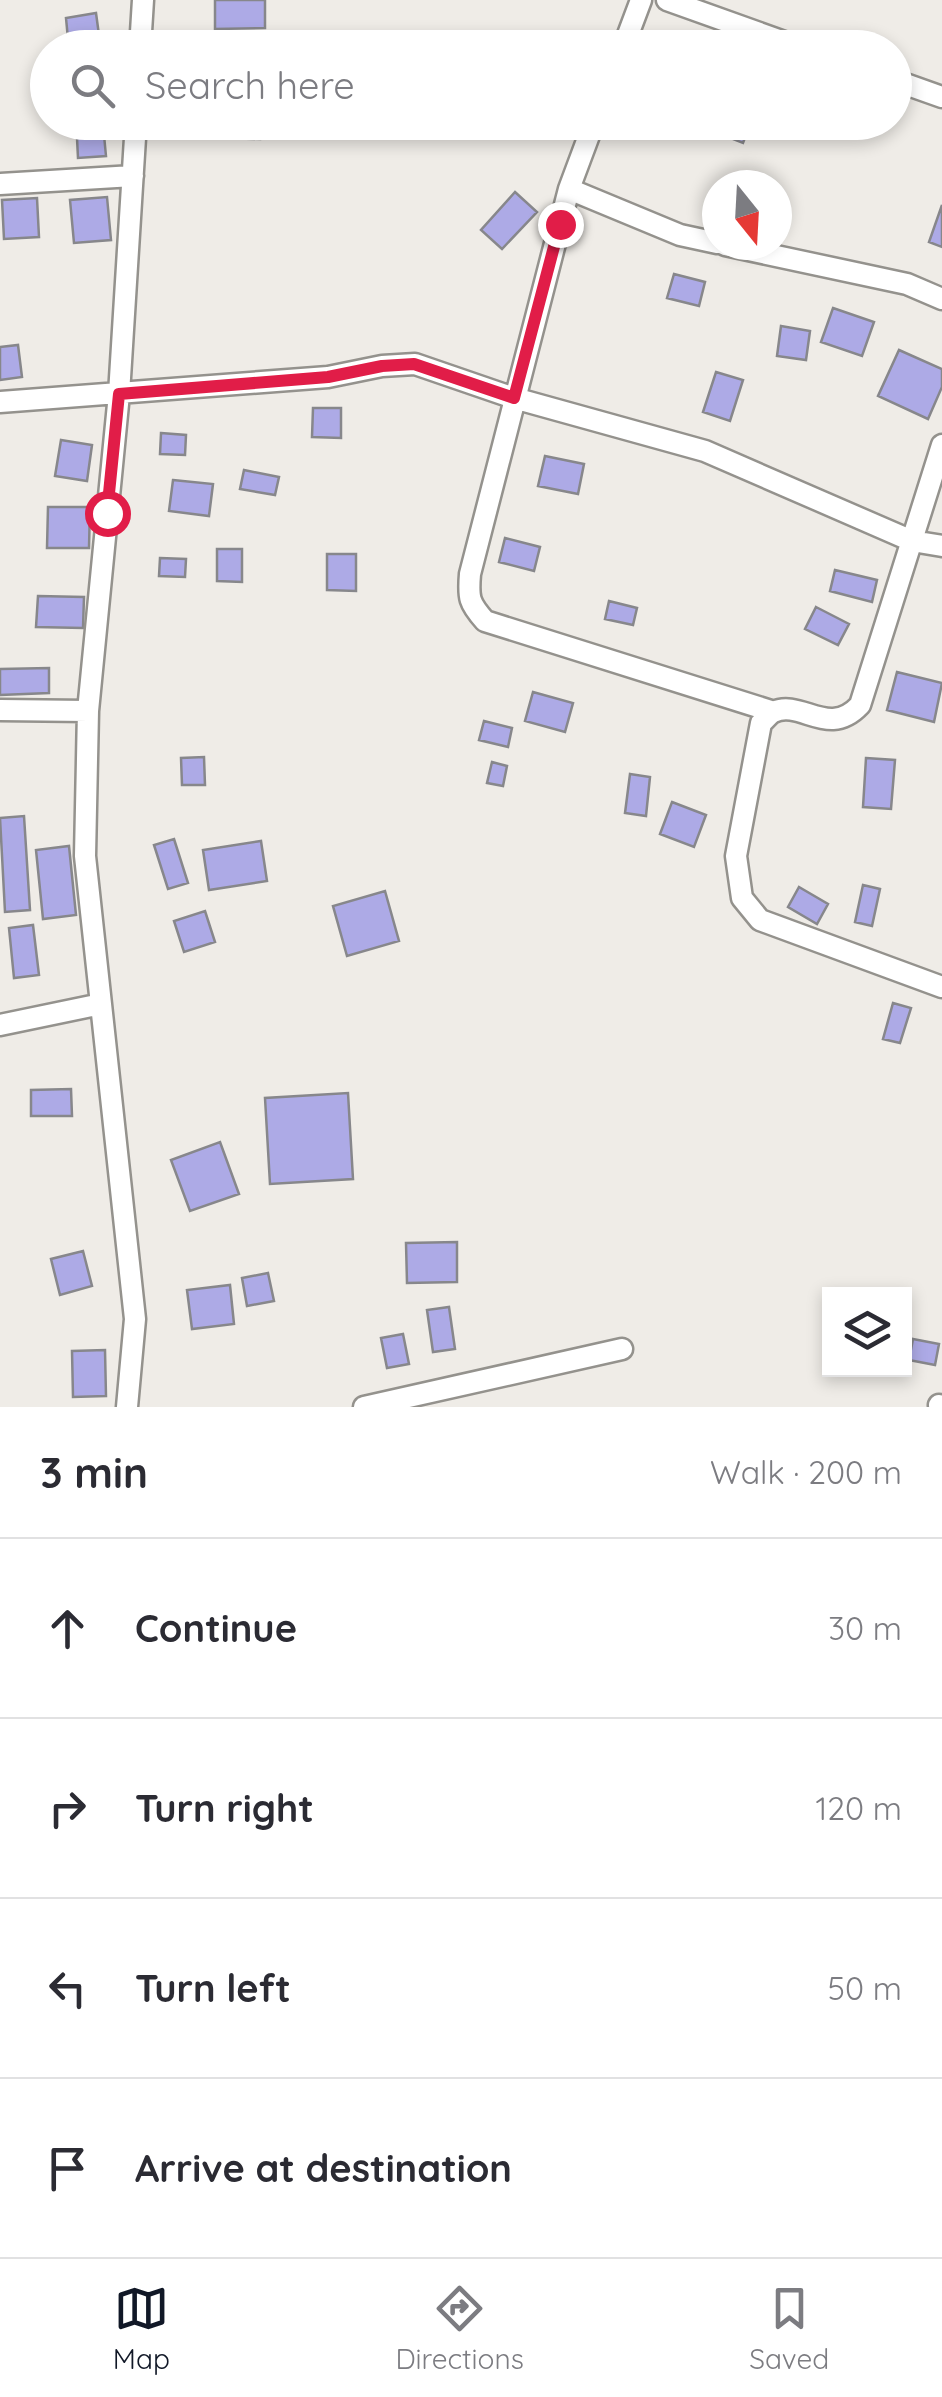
<!DOCTYPE html>
<html lang="en">
<head>
<meta charset="utf-8">
<style>
  :root { --surface:#fff; --page:#f7f7f7; --text:#2b2b33; --muted:#7c7c81; --line:#e1e1e2; --accent:#111827 }
  body { margin:0; font-family:Quicksand,sans-serif; background:var(--page); color:var(--text) }
  .controls { position:absolute; right:30px; bottom:30px; display:grid; overflow:hidden; border-radius:0px; box-shadow:0 5px 15px #0003 }
  .controls button { width:90px; height:90px; display:grid; place-items:center; padding:0; border:0; border-bottom:2px solid var(--line); background:var(--surface); color:var(--text); font:50px sans-serif }
  .compass { position:absolute; left:702px; top:170px; width:90px; height:90px; border-radius:50%; background:var(--surface); box-shadow:0 5px 15px #0003; rotate:162deg }
  .stop { position:absolute; width:30px; height:30px; margin:-22px; border:8px solid #e11d48; border-radius:50%; background:#fff }
  .stop.end { background:#e11d48; border-color:#fff; box-shadow:0 2px 10px #0008 }
  .list { margin:0; padding:0; list-style:none }
  h2 { display:flex; justify-content:space-between; align-items:center; height:130px; margin:0; padding:0 40px; font-size:42px }
  h2 small { font-size:32px; font-weight:400; color:var(--muted) }
  .list li { display:grid; grid-template-columns:65px 1fr auto; gap:30px; align-items:center; box-sizing:border-box; height:180px; padding:0 40px; border-top:2px solid var(--line) }
  .list b { display:block; font-size:38px; white-space:nowrap }
  .list em { font-size:32px; font-style:normal; color:var(--muted) }
  .icon { flex:none; width:55px; height:55px; fill:none; stroke:currentColor; stroke-width:2; stroke-linecap:round; stroke-linejoin:round }
  .map { position:relative; flex:none; width:942px; height:1407px; overflow:hidden }
  .search { position:absolute; background:var(--surface); box-shadow:0 5px 15px #0003; left:30px; right:30px; top:30px; height:110px; display:flex; align-items:center; gap:25px; box-sizing:border-box; padding:0 35px; border-radius:55px; color:var(--muted); font-size:38px }
  .sheet { height:850px; background:var(--surface) }
  nav { display:flex; justify-content:space-around; align-items:center; box-sizing:border-box; height:140px; border-top:2px solid var(--line); background:var(--surface); font-size:28px; color:var(--muted) }
  nav a { display:grid; justify-items:center; gap:5px }
  nav .on { color:var(--accent) }
  .map>svg:first-child { display:block }
  .building { fill:#adaae6; stroke:#87878b; stroke-width:2.5 }
  .lines { fill:none; stroke-linecap:round; stroke-linejoin:round }
  .street-casing { stroke:#94928d; stroke-width:25 }
  .street { stroke:#fff; stroke-width:20 }
  .route { stroke:#e11d48; stroke-width:12 }
</style>
</head>
<body>
<div class="map">
<svg width="942" height="1407" viewBox="0 0 942 1407">
  <rect width="100%" height="100%" fill="#efece7"/>
  <path class="building" d="M215 0H265V28L215 29Z
    M96 13 99 35 68 39 66 18Z
    M218 122H260V139L217 138Z
    M698 122H751L743 143 697 125Z
    M104 135 106 156 78 158 77 138Z
    M515 192 537 212 502 249 481 230Z
    M107 197 111 240 74 243 70 200Z
    M37 198 39 237 4 239 2 200Z
    M942 205V247L929 242Z
    M674 274 705 282 699 306 667 298Z
    M833 308 874 322 862 356 821 342Z
    M781 326 810 331 806 360 777 356Z
    M18 345 22 377 0 380V347Z
    M899 350 942 369V387L928 419 878 396Z
    M716 372 743 380 730 421 703 412Z
    M313 408H341V438L312 437Z
    M161 433 186 435 185 455 160 454Z
    M61 440 92 445 87 481 55 476Z
    M545 456 584 464 578 494 538 486Z
    M244 470 279 477 275 495 240 489Z
    M173 480 213 484 209 516 169 511Z
    M48 507H90L89 548H47Z
    M505 538 540 547 534 571 499 562Z
    M217 549H242V582L217 581Z
    M327 554H356V591L327 590Z
    M160 558 186 559 185 577 159 576Z
    M835 570 877 580 872 602 830 591Z
    M38 596 84 597 83 628 36 627Z
    M609 601 637 608 633 625 605 619Z
    M816 607 849 624 838 645 805 629Z
    M49 668V693L0 695V669Z
    M897 672 942 683 934 722 887 710Z
    M533 692 573 703 565 732 525 721Z
    M484 721 512 728 508 747 479 740Z
    M204 757 205 785H182L181 758Z
    M866 758 895 760 891 809 863 807Z
    M492 762 507 766 503 786 487 783Z
    M630 774 650 777 646 816 625 813Z
    M672 802 706 815 694 847 660 834Z
    M24 816 30 910 5 912 0 818Z
    M174 839 188 883 168 889 154 845Z
    M261 841 267 881 209 890 203 850Z
    M69 846 76 915 43 919 36 850Z
    M863 885 880 889 872 926 855 922Z
    M799 887 828 904 817 924 788 907Z
    M385 891 399 941 347 956 333 906Z
    M205 911 215 942 184 952 174 921Z
    M33 925 39 975 14 978 9 928Z
    M893 1003 911 1008 900 1043 883 1039Z
    M71 1089 72 1116H31V1090Z
    M348 1093 353 1179 270 1184 265 1098Z
    M220 1142 239 1194 190 1211 171 1160Z
    M457 1242V1282L407 1283 406 1243Z
    M83 1251 92 1286 60 1295 51 1259Z
    M268 1273 274 1301 247 1306 242 1278Z
    M230 1285 234 1324 192 1329 187 1290Z
    M449 1307 455 1349 433 1352 427 1310Z
    M403 1334 409 1364 387 1368 381 1338Z
    M913 1339 939 1344 935 1365 909 1360Z
    M105 1350 106 1396 73 1397 72 1351Z"/>
  <g class="lines">
    <defs>
      <path id="street" d="M667 0 801 48
        M140 48 143 0
        M623 48 641 0
        M894 80 942 97
        M594 122 569 189 470 574C468 598 469 603 485 621L774 712
        M0 184 133 176
        M569 189 680 235 717 243
        M725 245 907 284 942 299
        M0 402 328 377 382 366 415 364 514 398 705 451 912 541 942 546
        M942 445 860 705C828 739 802 699 773 712 768 715 765 720 761 723L736 856 742 898 760 920 942 987
        M0 710 88 711
        M0 1025 101 1004
        M939 1405 942 1406
        M127 1407 135 1319 85 856 88 711 119 394 136 122
        M364 1407 622 1349"/>
    </defs>
    <use href="#street" class="street-casing"/>
    <use href="#street" class="street"/>
  </g>
  <g class="lines">
    <path class="route" d="M107 513 119 394 328 377 382 366 414 364 514 398 560 224"/>
  </g>
</svg>
<div class="controls">
<button><svg class="icon" aria-label="layers" viewBox="0 0 24 24"><path d="M12 4l9 5-9 5-9-5zM3 14l9 5 9-5"/></svg></button>
</div>
<svg class="compass" viewBox="-18 -18 36 36"><path d="M0-13l5 13h-10z" fill="#e53935"/><path d="M0 13l5-13h-10z" fill="#7c7c81"/></svg>
<div class="stop" style="left:107px;top:513px"></div>
<div class="stop end" style="left:560px;top:224px"></div>
<div class="search"><svg class="icon" aria-label="search" viewBox="0 0 24 24"><circle cx="10" cy="10" r="6"/><path d="M15 15l6 6"/></svg>Search here</div>
</div>
<section class="sheet">
<h2>3 min<small>Walk · 200 m</small></h2>
<ul class="list">
<li><svg class="icon" aria-label="ahead" viewBox="0 0 24 24"><path d="M12 20V5M6 11l6-6 6 6"/></svg><div><b>Continue</b></div><em>30 m</em></li>
<li><svg class="icon" aria-label="right" viewBox="0 0 24 24"><path d="M7 20v-9h11M14 6l5 5-5 5"/></svg><div><b>Turn right</b></div><em>120 m</em></li>
<li><svg class="icon" aria-label="left" viewBox="0 0 24 24"><path d="M17 20v-9H6M10 6l-5 5 5 5"/></svg><div><b>Turn left</b></div><em>50 m</em></li>
<li><svg class="icon" aria-label="arrive" viewBox="0 0 24 24"><path d="M6 21V4h12l-3 4 3 4H6"/></svg><div><b>Arrive at destination</b></div></li>
</ul>
</section>
<nav>
<a class="on"><svg class="icon" aria-label="map" viewBox="0 0 24 24"><path d="M3 6l6-2 6 2 6-2v14l-6 2-6-2-6 2zM9 4v14M15 6v14"/></svg>Map</a>
<a><svg class="icon" aria-label="directions" viewBox="0 0 24 24"><path d="M12 3l9 9-9 9-9-9zM9 14v-3h6M13 9l2 2-2 2"/></svg>Directions</a>
<a><svg class="icon" aria-label="saved" viewBox="0 0 24 24"><path d="M7 4h10v16l-5-4-5 4z"/></svg>Saved</a>
</nav>
</body>
</html>
